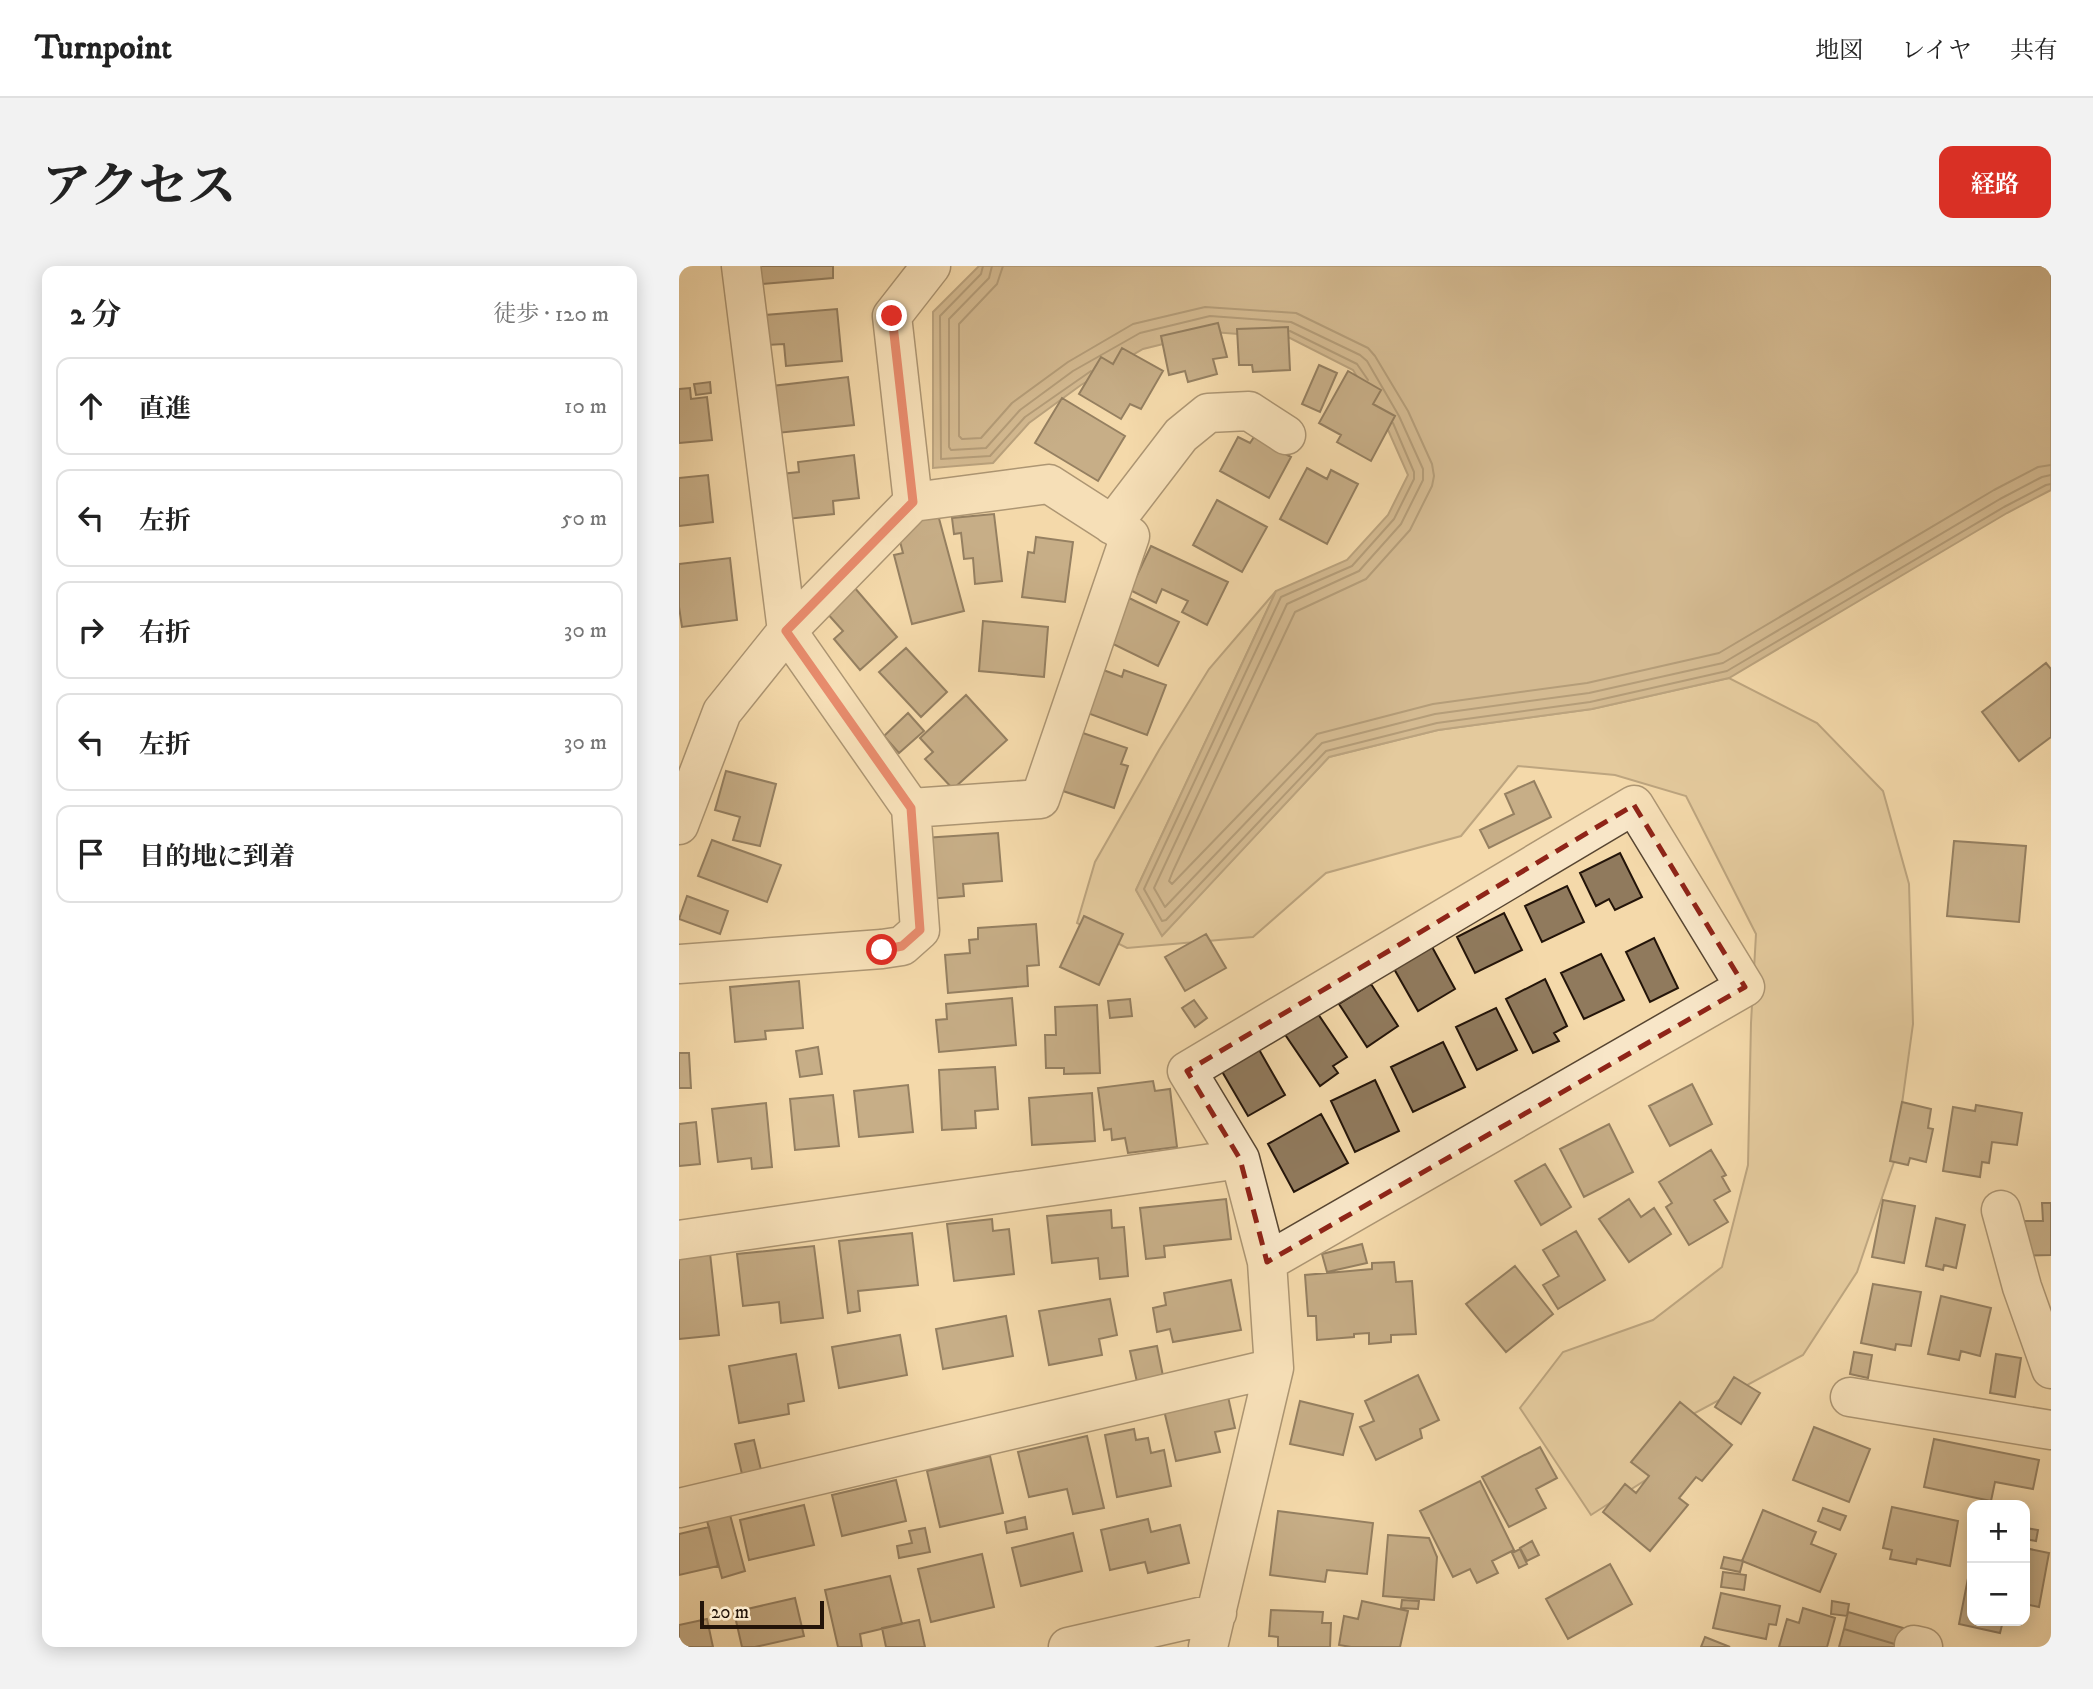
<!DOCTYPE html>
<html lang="ja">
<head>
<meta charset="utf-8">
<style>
  :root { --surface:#fff; --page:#f2f2f2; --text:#222; --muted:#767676; --line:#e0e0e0; --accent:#d93025 }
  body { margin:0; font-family:"IM FELL DW Pica","Noto Serif JP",serif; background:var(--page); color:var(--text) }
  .controls { position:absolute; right:21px; bottom:21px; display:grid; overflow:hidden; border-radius:14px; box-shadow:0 4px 18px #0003 }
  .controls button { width:63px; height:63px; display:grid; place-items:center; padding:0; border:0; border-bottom:2px solid var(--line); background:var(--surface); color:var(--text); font:35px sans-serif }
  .scale { position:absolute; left:21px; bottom:18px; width:124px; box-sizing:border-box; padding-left:7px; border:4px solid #231409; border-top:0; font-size:19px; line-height:24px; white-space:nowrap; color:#231409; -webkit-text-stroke:5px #f8e6c8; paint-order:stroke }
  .stop { position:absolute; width:21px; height:21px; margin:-16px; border:5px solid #d93025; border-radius:50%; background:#fff }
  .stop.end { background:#d93025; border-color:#fff; box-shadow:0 2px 7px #0008 }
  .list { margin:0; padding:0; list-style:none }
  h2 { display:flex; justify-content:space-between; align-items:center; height:91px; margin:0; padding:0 28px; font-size:30px }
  h2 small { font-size:23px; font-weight:400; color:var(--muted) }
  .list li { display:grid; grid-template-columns:46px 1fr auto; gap:21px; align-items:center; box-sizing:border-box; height:98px; margin:0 14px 14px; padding:0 14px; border:2px solid var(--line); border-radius:14px }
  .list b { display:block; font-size:26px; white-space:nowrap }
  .list em { font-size:23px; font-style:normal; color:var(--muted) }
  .icon { flex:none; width:38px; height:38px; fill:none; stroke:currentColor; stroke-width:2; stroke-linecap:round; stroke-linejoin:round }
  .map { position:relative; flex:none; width:1372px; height:1381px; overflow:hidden; border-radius:14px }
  header { display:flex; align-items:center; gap:42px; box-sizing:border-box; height:98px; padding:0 35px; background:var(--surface); border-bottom:2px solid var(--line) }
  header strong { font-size:33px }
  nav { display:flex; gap:38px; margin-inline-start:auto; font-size:24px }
  .intro { display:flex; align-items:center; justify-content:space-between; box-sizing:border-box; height:168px; padding:0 42px }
  h1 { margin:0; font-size:49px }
  .button { padding:18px 32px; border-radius:14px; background:var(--accent); color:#fff; font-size:24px; font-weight:700 }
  main { display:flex; gap:42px; padding:0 42px }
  aside { flex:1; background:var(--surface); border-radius:14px; box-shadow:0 4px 18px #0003 }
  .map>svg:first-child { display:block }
  .green { fill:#d0b88f; stroke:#7a664c; stroke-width:2 }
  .water { fill:#ad9673; stroke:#766249; stroke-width:2 }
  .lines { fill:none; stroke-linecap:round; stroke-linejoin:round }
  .shore { stroke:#68553e; stroke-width:2 }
  .building { fill:#907a5d; stroke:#231409; stroke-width:2 }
  .minor-casing { stroke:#574531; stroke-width:41 }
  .minor { stroke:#f8e6c8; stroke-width:38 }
  .route { stroke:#d93025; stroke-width:9 }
  .marked { fill:none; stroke:#8f2418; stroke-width:5; stroke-dasharray:14 9; stroke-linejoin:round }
</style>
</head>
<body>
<header>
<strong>Turnpoint</strong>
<nav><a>地図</a><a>レイヤ</a><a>共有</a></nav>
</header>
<div class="intro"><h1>アクセス</h1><a class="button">経路</a></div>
<main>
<aside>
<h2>2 分<small>徒歩 · 120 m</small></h2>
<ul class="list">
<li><svg class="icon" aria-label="ahead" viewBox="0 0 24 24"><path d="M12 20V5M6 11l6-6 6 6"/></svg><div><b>直進</b></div><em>10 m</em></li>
<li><svg class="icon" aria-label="left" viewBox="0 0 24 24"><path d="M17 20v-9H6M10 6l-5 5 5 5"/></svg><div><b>左折</b></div><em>50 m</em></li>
<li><svg class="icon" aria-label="right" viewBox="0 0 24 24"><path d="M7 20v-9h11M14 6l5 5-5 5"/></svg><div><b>右折</b></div><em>30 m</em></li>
<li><svg class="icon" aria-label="left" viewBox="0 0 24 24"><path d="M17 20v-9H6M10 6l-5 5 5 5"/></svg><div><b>左折</b></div><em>30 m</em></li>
<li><svg class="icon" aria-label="arrive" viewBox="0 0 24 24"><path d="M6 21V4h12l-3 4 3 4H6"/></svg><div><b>目的地に到着</b></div></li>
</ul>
</aside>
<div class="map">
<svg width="1372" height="1381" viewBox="0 0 1372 1381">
  <rect width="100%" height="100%" fill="#f4d9aa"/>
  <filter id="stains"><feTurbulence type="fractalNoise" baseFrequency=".00286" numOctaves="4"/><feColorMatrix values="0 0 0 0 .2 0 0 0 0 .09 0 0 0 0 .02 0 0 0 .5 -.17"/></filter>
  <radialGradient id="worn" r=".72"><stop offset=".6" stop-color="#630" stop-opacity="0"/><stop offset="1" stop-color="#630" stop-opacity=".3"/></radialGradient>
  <path class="green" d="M597 325 457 624 483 669 650 491 759 464 913 443 1050 412 1138 457 1204 525 1230 618 1234 758 1215 896 1178 1006 1124 1089 1014 1148 979 1206 912 1249 841 1142 884 1086 974 1054 1043 1001 1069 899 1072 757 1077 668 1007 530 936 509 839 500 782 570 647 607 574 671 448 682 398 657 416 596 480 484 530 403Z"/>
  <path class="water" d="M300 0H1372V224L1328 247 1050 412 913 443 759 464 650 491 483 670 457 624 597 325 668 294 709 249 729 209 706 157 674 104 611 72 533 66 464 83 402 119 350 157 314 197 254 202V46Z"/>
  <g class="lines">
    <path class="shore" d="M304 0 302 8 261 50 262 193 311 190 346 151 412 105
      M313 0 310 12 270 53V181L272 184 307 182 341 144 394 105 461 67 531 50 612 56 681 89 688 95 720 150 744 203V214L722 258 680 305 608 338 475 622 486 641 643 477 756 448 910 427 1044 397 1321 233 1363 211 1372 209
      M324 0 318 18 280 58V170L283 173 302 172 333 137 389 96 454 58 526 41 617 47 689 82 696 90 729 145 753 198 755 210 753 220 731 264 687 313 616 346 494 605 490 615 493 618 638 468 754 438 908 417 1040 387 1315 224 1359 201 1372 199
      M611 65 678 98 689 114
      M714 157 735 206V213L715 253 673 300 602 331 465 623 483 655 487 654 647 485 758 457 911 436 1048 405 1325 241 1367 219 1372 218"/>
  </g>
  <path class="building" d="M80 0H154V12L82 18Z
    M158 43 163 95 107 100 105 78 88 79 86 49Z
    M539 57 548 91 534 93 538 108 509 116 506 105 490 109 482 70Z
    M609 61 611 104 574 106 573 99H560L558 63Z
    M443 82 484 105 462 143 451 138 442 153 400 128 422 91 434 98Z
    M640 99 658 107 641 146 623 138Z
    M669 105 702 124 694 138 716 150 692 195 658 176 662 169 640 157Z
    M169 111 175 159 98 167 93 120Z
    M31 116 32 127 17 129 15 118Z
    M11 122 12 133 28 131 33 174 0 177V123Z
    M383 132 446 170 419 215 356 177Z
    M559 171 571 177 575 171 612 191 590 232 541 205Z
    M175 189 180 232 154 235 155 248 108 253 102 208 120 206 119 196Z
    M628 202 648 213 652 204 679 218 648 278 601 253Z
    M29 209 34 256 0 260V212Z
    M538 234 588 261 563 306 514 279Z
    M258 245 285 345 233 358 215 289 224 287 219 268Z
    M315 248 323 315 296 318 294 292 285 293 282 267 275 268 273 252Z
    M357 271 394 276 386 336 343 331 349 286 355 287Z
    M472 280 549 316 528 359 503 346 509 335 483 323 477 337 451 324Z
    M51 292 58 354 3 361 0 341V298Z
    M175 321 218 371 181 404 155 373 164 365 147 346Z
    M450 332 500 356 479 400 430 376Z
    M304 355 369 361 365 411 300 405Z
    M227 382 268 426 242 451 200 406Z
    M1367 397 1372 403V471L1340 495 1303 446Z
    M419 402 443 411 445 404 487 419 468 469 403 445Z
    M287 429 328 474 274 523 246 493 254 486 241 472Z
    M229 447 245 465 220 487 205 470Z
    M398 465 448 482 442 498 449 500 435 542 378 523Z
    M47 505 97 518 81 580 54 574 61 551 36 544Z
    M855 515 872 551 810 582 801 564 835 548 826 528Z
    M319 567 323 615 284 618 285 630 249 633 245 572Z
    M33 574 102 599 88 636 19 610Z
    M1275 575 1347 580 1340 656 1268 650Z
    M941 587 963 631 936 644 930 633 917 640 901 607Z
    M888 620 905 656 863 676 846 640Z
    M8 630 49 645 41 668 0 653Z
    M825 647 843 684 796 707 778 671Z
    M405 650 444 668 420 719 381 701Z
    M357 658 360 699 348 700 349 720 269 727 266 689 291 687 290 674 299 673V662Z
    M527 668 547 702 506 725 486 691Z
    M975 672 999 722 971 736 947 686Z
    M752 679 776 723 739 745 714 701Z
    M922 688 945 734 905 753 882 707Z
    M866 713 888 760 875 767 880 775 854 787 827 733Z
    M120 715 124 762 86 765 87 773 56 776 51 721Z
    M692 718 719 760 688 781 660 738Z
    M333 732 337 779 260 786 257 754 268 753 267 738Z
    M451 733 453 750 431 752 429 735Z
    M515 734 528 752 516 761 503 742Z
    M418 739 421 807 385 808V802H367L366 769H377L376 741Z
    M817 742 838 784 798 804 777 761Z
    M637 745 668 791 654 800 659 807 641 820 605 767Z
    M764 776 786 821 734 846 712 801Z
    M578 780 606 829 569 850 541 802Z
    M139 781 143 808 121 811 117 785Z
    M0 787H10L12 822H0Z
    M316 801 319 843 296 845 297 862 263 864 260 804Z
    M696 814 720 865 676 886 652 835Z
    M474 815 476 825 491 823 498 881 449 887 446 872 433 874 432 863 425 864 419 822Z
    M1013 818 1033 858 991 880 970 840Z
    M229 819 234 866 180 871 175 825Z
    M413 827 416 875 353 879 350 832Z
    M154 829 160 880 116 884 111 833Z
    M1223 836 1252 843 1249 862 1254 863 1247 896 1231 892 1229 899 1211 895Z
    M87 837 93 901 73 903 72 892 39 896 33 843Z
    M1297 839 1343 847 1338 879 1313 876 1310 897 1303 896 1301 911 1264 905 1274 841 1296 845Z
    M642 848 669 897 615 926 589 878Z
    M17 856 21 898 0 900V858Z
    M930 858 954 906 905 931 881 883Z
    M1032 884 1047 909 1043 911 1051 925 1035 934 1049 956 1010 979 987 941 993 937 980 916Z
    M866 898 892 941 862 959 836 915Z
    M547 933 552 973 485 980 486 991 467 993 461 942Z
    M950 933 962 951 975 942 992 968 950 996 920 953Z
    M1204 934 1236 940 1225 997 1193 991Z
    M1363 937H1372V989L1338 990 1336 955H1364Z
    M432 944 433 962 445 961 449 1010 421 1013 419 992 373 997 368 950Z
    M1257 952 1286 959 1277 1002 1265 999 1264 1004 1247 1000Z
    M313 953 314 965 330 963 335 1008 275 1015 268 958Z
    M897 965 926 1014 879 1043 864 1019 880 1010 864 984Z
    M233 967 239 1019 179 1025 181 1045 169 1047 160 975Z
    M683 978 688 997 648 1006 643 988Z
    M135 980 144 1052 102 1057 100 1036 64 1040 58 988Z
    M31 987 40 1069 0 1073V990Z
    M715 996 717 1016 733 1015 737 1068 712 1069V1076L690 1078V1067L675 1068V1071L638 1074 637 1050H629L626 1009 693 1003V997Z
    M836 1000 874 1048 827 1086 787 1038Z
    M552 1014 562 1064 494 1076 491 1063 478 1066 474 1042 487 1039 485 1027Z
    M1194 1018 1242 1026 1232 1080 1217 1078 1216 1084 1182 1077Z
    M1262 1030 1312 1042 1301 1090 1282 1085 1280 1094 1249 1088Z
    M431 1033 438 1069 420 1073 423 1089 370 1099 360 1045Z
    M327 1050 334 1090 264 1103 257 1063Z
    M221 1069 228 1109 160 1122 153 1081Z
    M478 1080 484 1110 458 1116 451 1085Z
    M1175 1086 1193 1089 1189 1112 1171 1108Z
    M117 1088 125 1135 109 1138 110 1148 60 1157 50 1100Z
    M1317 1088 1342 1092 1336 1131 1311 1127Z
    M739 1109 760 1154 741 1163 743 1172 697 1194 681 1161 695 1155 686 1135Z
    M1055 1111 1081 1127 1062 1158 1036 1141Z
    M548 1126 556 1162 536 1166 541 1186 497 1195 484 1140Z
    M621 1135 674 1148 664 1189 611 1178Z
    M1001 1136 1053 1179 1023 1215 1017 1211 1000 1232 1009 1239 971 1285 924 1246 946 1218 957 1227 970 1210 952 1196Z
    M1135 1161 1191 1183 1170 1236 1114 1214Z
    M455 1163 457 1174 469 1172 472 1187 485 1184 492 1220 438 1231 426 1169Z
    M408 1170 425 1242 394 1248 388 1223 350 1231 339 1186Z
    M1255 1173 1360 1194 1354 1223 1316 1216 1312 1235 1245 1221Z
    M75 1174 82 1204 63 1208 56 1178Z
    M861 1181 878 1212 857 1223 867 1242 830 1261 803 1211Z
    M311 1190 324 1247 261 1261 248 1205Z
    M217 1214 227 1255 163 1270 153 1229Z
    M801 1215 835 1284 813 1295 819 1307 798 1317 791 1303 774 1311 741 1245Z
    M125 1239 135 1279 70 1294 61 1254Z
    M1213 1241 1279 1255 1271 1300 1238 1293 1237 1298 1211 1293 1213 1284 1204 1282Z
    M1144 1242 1167 1250 1161 1264 1139 1255Z
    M1084 1244 1137 1266 1132 1278 1157 1288 1141 1326 1063 1295Z
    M50 1245 66 1305 43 1312 27 1251Z
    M599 1245 694 1257 688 1308 648 1304 646 1316 591 1309Z
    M346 1251 348 1263 328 1267 326 1256Z
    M469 1253 472 1266 501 1259 510 1297 469 1307 466 1296 431 1304 422 1264Z
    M30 1261 39 1300 0 1309V1268Z
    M246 1262 251 1286 220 1292 218 1280 233 1277 230 1265Z
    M1346 1262 1359 1264 1357 1275 1346 1273Z
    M394 1267 403 1305 342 1320 333 1282Z
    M709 1269 750 1272 758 1291 755 1334 704 1330Z
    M853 1275 860 1289 848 1295 841 1282Z
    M1346 1282 1370 1287 1360 1341 1346 1338Z
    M841 1283 848 1298 840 1302 833 1287Z
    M303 1288 315 1341 252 1356 239 1303Z
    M1045 1291 1064 1295 1061 1306 1042 1302Z
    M1293 1292V1355H1324L1321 1367 1280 1358Z
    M931 1298 953 1338 889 1373 867 1333Z
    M1044 1306 1067 1309 1065 1324 1042 1321Z
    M211 1310 223 1358 181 1368 183 1381H159L146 1324Z
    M1042 1327 1101 1340 1097 1359 1090 1358 1087 1373 1034 1362Z
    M116 1332 125 1370 76 1381H63L55 1346Z
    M723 1334 740 1335 739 1343 722 1342Z
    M683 1335 729 1345 721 1381H672L660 1379 665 1350 679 1353Z
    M1153 1335 1170 1338 1168 1350 1152 1348Z
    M1124 1342 1156 1352 1148 1381H1100L1108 1353 1120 1357Z
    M592 1344 644 1346 643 1357H652L651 1381H599V1371L590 1370Z
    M1169 1346 1224 1362 1219 1379 1165 1363Z
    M28 1353 34 1381H0V1359Z
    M240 1354 246 1381H207L203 1362Z
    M1165 1363 1219 1379V1381H1160Z
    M1026 1371 1051 1381H1022Z"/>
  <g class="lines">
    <defs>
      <path id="minor" d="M234 236 213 50 252 0
        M433 259 502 169 529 147 570 145 607 169
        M0 559 43 446 108 365 62 0
        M0 698 203 683 223 680 241 664 232 542 108 365 234 236 370 218 451 270 361 533 232 542
        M561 893 508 805 955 539 1066 721 588 996
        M1322 944 1343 1021 1372 1103
        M0 974 561 893 588 996 595 1102 529 1381
        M1171 1131 1372 1164
        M0 1242 595 1102
        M1235 1379 1244 1381
        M389 1381 538 1347"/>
    </defs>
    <use href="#minor" class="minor-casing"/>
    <use href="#minor" class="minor"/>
  </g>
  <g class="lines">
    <path class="route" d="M203 684 223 680 241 664 232 542 107 365 234 236 213 50"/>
  </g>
  <path d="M0 0H1372V1381H0ZM955 539 1066 721 588 996 561 893 508 805Z" fill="#f4d9aa" fill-opacity=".55" fill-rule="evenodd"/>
  <path class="marked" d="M955 539 1066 721 588 996 561 893 508 805Z"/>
  <rect width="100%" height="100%" filter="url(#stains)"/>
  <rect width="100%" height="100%" fill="url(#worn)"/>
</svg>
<div class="controls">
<button>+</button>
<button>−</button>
</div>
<div class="scale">20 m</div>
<div class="stop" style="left:203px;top:684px"></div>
<div class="stop end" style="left:213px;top:50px"></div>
</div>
</main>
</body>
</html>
